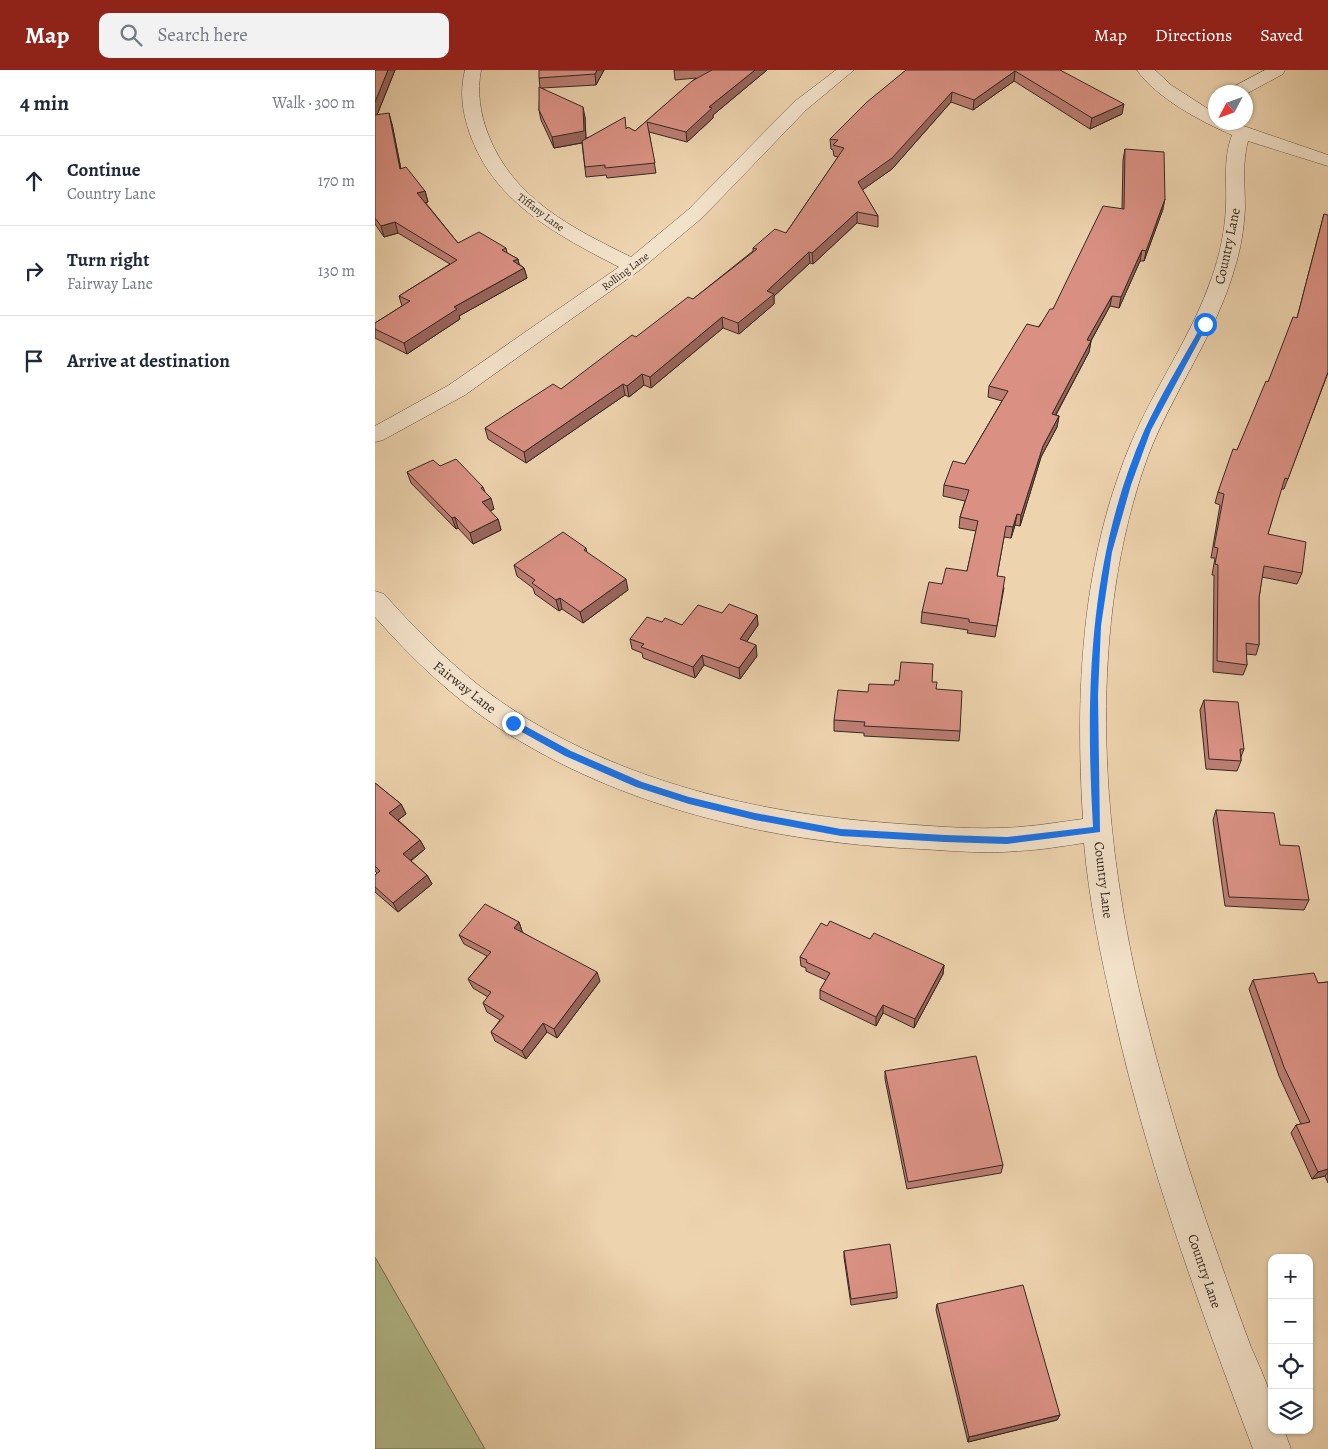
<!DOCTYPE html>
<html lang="en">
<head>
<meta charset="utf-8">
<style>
  :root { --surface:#fff; --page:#f2f2f3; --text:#1f2937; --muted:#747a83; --line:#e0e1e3; --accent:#8f2418 }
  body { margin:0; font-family:Alegreya,serif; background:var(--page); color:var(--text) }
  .controls { position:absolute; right:15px; bottom:15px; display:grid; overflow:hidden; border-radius:10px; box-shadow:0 1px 4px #0004 }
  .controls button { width:45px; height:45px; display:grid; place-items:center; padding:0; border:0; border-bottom:1px solid var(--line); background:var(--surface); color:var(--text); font:25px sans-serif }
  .compass { position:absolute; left:833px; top:15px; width:45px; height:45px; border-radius:50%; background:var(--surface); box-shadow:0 1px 4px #0004; rotate:229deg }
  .stop { position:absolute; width:15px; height:15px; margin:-11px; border:4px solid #1a73e8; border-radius:50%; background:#fff }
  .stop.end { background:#1a73e8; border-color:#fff; box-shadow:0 1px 5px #0008 }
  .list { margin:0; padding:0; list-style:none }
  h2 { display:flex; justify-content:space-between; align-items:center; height:65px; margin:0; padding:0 20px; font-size:21px }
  h2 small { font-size:16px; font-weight:400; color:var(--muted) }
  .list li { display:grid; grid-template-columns:32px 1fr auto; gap:15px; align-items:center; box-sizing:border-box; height:90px; padding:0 20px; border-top:1px solid var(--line) }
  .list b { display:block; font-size:19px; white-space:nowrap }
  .list p { margin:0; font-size:16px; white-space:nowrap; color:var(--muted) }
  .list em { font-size:16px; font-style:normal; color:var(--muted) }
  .icon { flex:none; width:28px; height:28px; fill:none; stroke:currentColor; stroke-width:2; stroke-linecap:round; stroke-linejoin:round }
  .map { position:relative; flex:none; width:953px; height:1379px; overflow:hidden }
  header { display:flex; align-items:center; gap:30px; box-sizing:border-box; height:70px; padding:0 25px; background:var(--accent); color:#fff }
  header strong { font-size:24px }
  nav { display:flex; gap:28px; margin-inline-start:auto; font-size:18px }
  .search { width:350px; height:45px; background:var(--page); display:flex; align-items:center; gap:12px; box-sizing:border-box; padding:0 18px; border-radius:10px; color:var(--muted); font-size:19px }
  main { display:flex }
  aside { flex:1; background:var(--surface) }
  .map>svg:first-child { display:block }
  .green { fill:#b4bd8d; stroke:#747358 }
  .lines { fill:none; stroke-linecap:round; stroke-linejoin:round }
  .minor-casing { stroke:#625446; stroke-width:1 }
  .minor { fill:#f3e2ca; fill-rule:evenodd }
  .wall { fill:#bb7d72; stroke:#342923 }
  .shaded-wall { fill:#99665c; stroke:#342923 }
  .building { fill:#da9184; stroke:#342923 }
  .route { fill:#1a73e8 }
  .labels { text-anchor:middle; stroke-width:5; stroke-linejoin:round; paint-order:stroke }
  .far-street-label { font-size:11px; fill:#342923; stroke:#f3e2ca }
  .street-label { font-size:14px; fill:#342923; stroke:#f3e2ca }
</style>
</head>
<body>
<header>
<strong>Map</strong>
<div class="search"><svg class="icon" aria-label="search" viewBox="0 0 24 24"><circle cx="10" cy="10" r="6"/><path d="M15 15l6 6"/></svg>Search here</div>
<nav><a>Map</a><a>Directions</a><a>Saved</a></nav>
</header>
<main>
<aside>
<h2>4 min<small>Walk · 300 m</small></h2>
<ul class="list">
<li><svg class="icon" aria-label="ahead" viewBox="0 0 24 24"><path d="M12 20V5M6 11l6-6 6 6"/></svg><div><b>Continue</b><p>Country Lane</p></div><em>170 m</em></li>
<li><svg class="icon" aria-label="right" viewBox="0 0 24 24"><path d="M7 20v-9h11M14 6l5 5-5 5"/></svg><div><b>Turn right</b><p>Fairway Lane</p></div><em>130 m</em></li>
<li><svg class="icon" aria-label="arrive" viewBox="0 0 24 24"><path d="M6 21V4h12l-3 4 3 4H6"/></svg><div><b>Arrive at destination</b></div></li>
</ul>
</aside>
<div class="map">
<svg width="953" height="1379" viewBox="0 0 953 1379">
  <rect width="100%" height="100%" fill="#edd3ae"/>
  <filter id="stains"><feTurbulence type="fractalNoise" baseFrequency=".004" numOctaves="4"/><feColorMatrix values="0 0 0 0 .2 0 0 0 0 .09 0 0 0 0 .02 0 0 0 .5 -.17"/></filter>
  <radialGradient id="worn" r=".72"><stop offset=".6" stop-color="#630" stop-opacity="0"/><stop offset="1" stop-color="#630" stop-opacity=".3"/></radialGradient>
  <path class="green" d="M0 1187 110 1379H0Z"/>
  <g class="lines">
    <defs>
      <path id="minor" d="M90 0H106C102 22 105 43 113 64 138 129 197 158 256 187L314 139 419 32 461 0H479L431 40 328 147 265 200 90 325 8 370 0 372V356L74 315 244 197C184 166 121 134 96 67 88 45 84 24 90 0Z
        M762 0H780L796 15 841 44V52H857L953 85V96L873 71C867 93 870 115 870 138 869 158 866 178 860 197 841 265 798 321 773 386 712 554 725 753 765 924 786 1011 812 1097 842 1182 853 1214 864 1245 876 1277 883 1293 891 1310 896 1327 898 1337 897 1350 897 1360H909L916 1379H878C824 1236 772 1093 739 944 726 887 714 831 709 773 688 776 666 780 644 781 611 784 579 781 546 779 401 773 248 739 124 658 77 627 37 589 0 547V521L9 524C49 569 92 611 143 643 258 716 393 745 527 754 558 756 589 759 620 758 649 758 678 753 708 749 700 622 706 492 756 373 780 316 817 266 837 207 845 184 850 160 851 136 852 112 848 88 857 65 827 52 781 28 762 0Z
        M890 0H910L908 4 871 24V22H853L856 18Z"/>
    </defs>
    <use href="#minor" class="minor-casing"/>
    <use href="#minor" class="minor"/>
  </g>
  <path class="wall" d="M0 0H20L2 45 17 54 26 99 50 121 53 132H50L83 173 131 178 132 183 143 189 144 194 149 198 152 208 84 246 85 249 32 284 0 268V253L27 236 24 226 75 194 23 163 9 167 0 154Z
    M229 0 221 15 167 18 210 47 211 68 251 58 260 61 321 8 300 10 299 0H392L338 45V48L312 72 274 62 281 103 232 108 231 105 211 107 207 73 179 78 166 50 164 40 165 18 164 8Z
    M531 0H685L747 44 715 59 639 11 598 40 576 32 517 99 487 120 503 146V157L482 153 438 194 435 193 399 226V234L364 264 348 258 276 318 269 315 254 327 250 325 151 393 113 369 110 358 186 319 318 229 378 181V178L411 163 463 87 459 86 458 80 456 79 455 69Z
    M750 79 788 139 769 191H765L744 238 735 236 716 271 714 282 681 345 684 346 682 357 666 387 645 456 640 455 636 468 629 467 622 506 629 518 620 567 592 563 593 560 546 553 547 542 567 514 592 501 601 461 584 458 585 447 590 431 568 426 569 415 590 394 627 331 613 327 614 316 678 239 747 139 748 90Z
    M949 144 953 303 909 419H906L893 464 927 503 922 514 887 507 884 528V575L881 585 871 584 872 595 868 605 838 602 839 505H837L840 488H836L845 435 840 433 843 422 922 248Z
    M65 396 108 417 110 422 119 439 115 441 123 449 126 460 98 474 83 458 81 459 36 413 32 402Z
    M211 478 212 483 253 520 208 553 187 539 184 541 160 524 158 518 142 506 139 495Z
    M347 543 382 545 383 555 372 571 382 586 365 609 329 595 320 608 268 588 267 583 257 579 255 569 287 552 307 555Z
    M557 612 585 661 584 671 489 666V663L459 661V650L493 622 519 615Z
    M829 630 869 679 866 687V691L862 701 831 699 825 640Z
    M0 713 26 734 31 744 23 750 45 770 50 779 36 791 52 805 57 814 23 842 0 822V805L2 803 0 801Z
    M841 740 905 775 934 830 929 840 850 836 838 750Z
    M144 852 147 861V862L225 911 182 968 172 962 151 989 120 971 116 962 125 950 112 942 108 933 113 927 98 918 93 909 112 886 89 874 84 865Z
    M452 856 495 869 569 895 568 904 539 958 508 943 501 956 445 929V920L451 910 431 901V898L426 896 425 887Z
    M878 910 943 913 953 912V1113L950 1106 937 1109 916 1063 921 1055 926 1054 904 1006 874 919Z
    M510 1001 628 1095 626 1103 532 1119 510 1009Z
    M469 1181 522 1222V1228L476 1235 469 1187Z
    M562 1234 685 1345 682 1350 593 1372 561 1240Z"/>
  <path class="shaded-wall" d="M13 0H20L0 50V32Z
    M222 0H229L221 15 220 4Z
    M380 0H392L338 45V48L312 72 311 62 334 37Z
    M640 1 639 11 598 40 599 30Z
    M577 22 576 32 517 99 483 123V112Z
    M749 34 747 44 715 59 717 48Z
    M208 37 210 47 211 72 179 78 177 67Z
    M14 43 17 54 28 110 25 99Z
    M50 121 53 132 45 134 42 123Z
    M790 129 788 139 769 191 771 181Z
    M482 142V153L438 194 437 183Z
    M20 152 23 163 9 167 6 156Z
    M767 180 765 191 744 238 746 227Z
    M434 182 435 193 399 226V234L364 264 363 253 392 221Z
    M143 189 145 200 138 191Z
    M149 198 152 208 84 246 85 249 32 284 29 273 79 237Z
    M737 226 735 236 710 281 712 270Z
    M347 247 348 258 276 318 275 307Z
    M716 271 714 282 675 355 677 344Z
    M267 304 269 315 254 327 252 316Z
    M248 314 250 325 151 393 149 382Z
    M684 346 682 357 666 387 645 456 646 445 668 376Z
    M116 428 119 439 110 443 107 432Z
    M642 444 640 455 636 468 638 457Z
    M80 447 83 458 81 459 77 448Z
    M123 449 126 460 98 474 95 463Z
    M251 509 253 520 208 553 205 542Z
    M185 528 187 539 184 541 181 530Z
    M382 545 383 555 366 580 365 569Z
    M381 575 382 586 365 609 364 598Z
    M327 585 329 595 320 608 318 597Z
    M26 734 31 744 19 753 14 743Z
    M45 770 50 779 32 793 28 784Z
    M52 805 57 814 23 842 18 833Z
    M144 852 147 861 143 867 139 858Z
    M569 895 568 904 539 958 540 949Z
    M222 902 225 911 182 968 179 959Z
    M508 935V943L501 956V947Z
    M168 953 172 962 151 989 147 981Z
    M953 1099V1102L950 1106 937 1109 943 1102Z
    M685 1345 682 1350 593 1372 594 1367Z"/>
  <path class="building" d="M0 0H13L0 32Z
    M164 0H222L220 4 164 8Z
    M337 0H380L334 37 337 38 311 62 272 52 280 93 230 98V95L210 97 207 71 250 47 251 59 253 57 260 61 317 11Z
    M531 0H685L749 34 717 48 640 1 599 30 577 22 517 88 483 112 503 146 482 142 437 183 434 182 392 221 399 224 363 253 347 247 275 307 267 304 252 316 248 314 149 382 110 358 178 314 186 319 257 265 261 267 313 227 318 229 382 179 378 178 400 159 411 163 469 78 458 75 463 70 455 69 492 32Z
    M164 17 208 37 209 61 177 67 164 40Z
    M14 43 25 99 31 97 50 121 42 123 83 173 104 162 131 178 127 180 143 189 138 191 149 198 79 237 82 239 29 273 0 259V253L35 231 24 226 82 190 20 152 6 156 0 148V45Z
    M750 79 789 82 790 129 771 181 767 180 746 227 737 226 712 270 716 271 677 344 684 346 668 376 646 445 642 444 638 457 631 456 622 506 630 507 622 556 594 552V549L547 542 554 512 567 514 571 498 592 501 603 451 585 447 594 420 569 415 578 391 590 394 633 321 614 316 652 254 664 257 675 239H678L728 136 749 139Z
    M949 144 953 145V302L913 409 910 408 893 464 931 472 927 503 889 496 884 528V575L871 573 872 595 842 591 843 495 840 494 843 478 839 477 849 424 843 422 858 379 862 380 891 311 893 312 918 247 922 248Z
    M81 389 108 417 106 418 116 428 107 432 123 449 95 463 80 447 77 448 32 402 58 390 65 396Z
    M188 462 211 478 209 480 251 509 205 542 185 528 181 530 157 513 160 510 139 495Z
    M354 534 382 545 365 569 381 575 364 598 327 585 318 597 266 577 269 574 255 569 272 547 287 552 290 548 307 555 323 535 347 543Z
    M526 592 558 594 557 612H562L561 619 587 621 585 661 489 656 490 652 459 650 463 620 493 622 494 614 519 615 520 610 524 611Z
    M829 630 863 632 869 679H865L866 691 834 689Z
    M0 713 26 734 14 743 45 770 28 784 52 805 18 833 0 817V805L5 801 0 796Z
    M841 740 899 743 905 775 924 776 934 830 854 827Z
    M110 834 144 852 139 858 222 902 179 959 168 953 147 981 116 962 129 946 108 933 116 922 93 909 116 882 84 865Z
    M455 851 495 869 499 863 569 895 540 949 508 935 501 947 445 920 455 903 431 892 432 890 425 887 446 853 452 856Z
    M939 903 943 913 953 912V1099L943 1102 921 1055 935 1052 909 997 878 910Z
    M601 986 628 1095 533 1112 510 1001Z
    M515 1174 522 1222 476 1229 469 1181Z
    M648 1215 685 1345 594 1367 562 1234Z"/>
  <path class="route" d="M830 252 833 254 776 360 756 415 737 482 726 556 723 625 725 762 632 774 570 772 466 766 380 750 314 734 261 717 190 686 136 656V651H141L196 681 267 712 314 727 380 743 466 759 570 765 632 767 718 757C710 622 714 486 769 361 786 324 808 289 827 254Z"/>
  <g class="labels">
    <g class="far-street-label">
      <text transform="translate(166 142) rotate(37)" y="4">Tiffany Lane</text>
      <text transform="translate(250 201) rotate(-37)" y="4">Rolling Lane</text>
    </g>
    <g class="street-label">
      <text transform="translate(852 176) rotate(-78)" y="5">Country Lane</text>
      <text transform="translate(90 617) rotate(38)" y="5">Fairway Lane</text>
      <text transform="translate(729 810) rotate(83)" y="5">Country Lane</text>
      <text transform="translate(830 1201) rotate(71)" y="5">Country Lane</text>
    </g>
  </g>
  <rect width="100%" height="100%" filter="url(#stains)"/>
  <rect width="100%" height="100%" fill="url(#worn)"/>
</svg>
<div class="controls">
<button>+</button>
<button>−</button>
<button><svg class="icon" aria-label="locate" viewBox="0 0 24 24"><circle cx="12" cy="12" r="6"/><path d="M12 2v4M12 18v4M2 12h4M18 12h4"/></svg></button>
<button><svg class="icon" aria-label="layers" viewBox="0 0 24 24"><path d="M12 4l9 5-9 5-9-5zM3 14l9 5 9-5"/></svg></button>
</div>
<svg class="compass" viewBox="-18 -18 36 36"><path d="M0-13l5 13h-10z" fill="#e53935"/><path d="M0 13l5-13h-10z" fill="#747a83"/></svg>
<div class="stop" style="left:830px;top:254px"></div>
<div class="stop end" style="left:138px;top:653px"></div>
</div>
</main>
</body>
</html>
